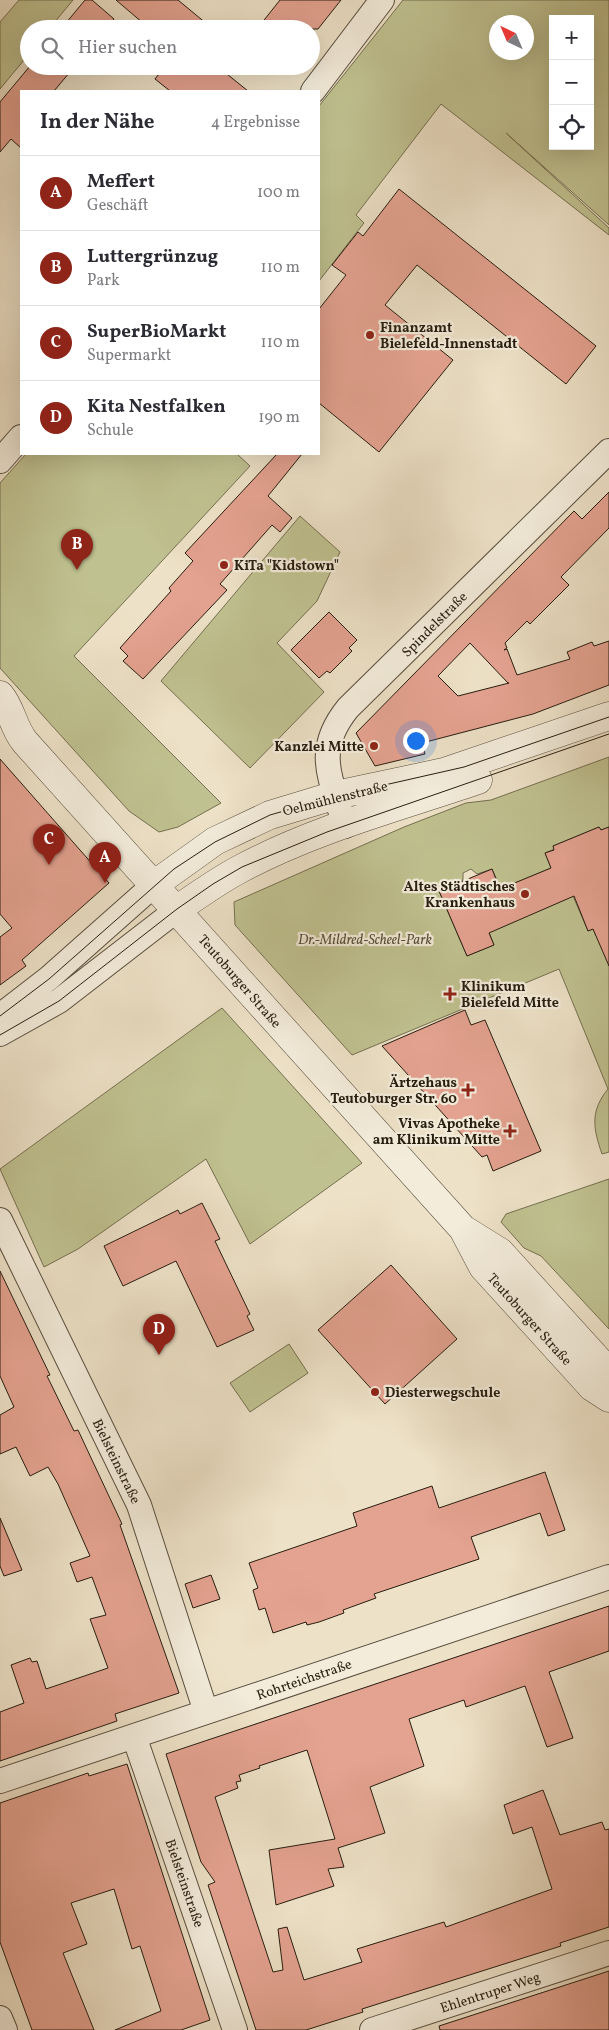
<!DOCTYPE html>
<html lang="de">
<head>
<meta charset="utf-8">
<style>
  :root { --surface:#fff; --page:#f7f7f7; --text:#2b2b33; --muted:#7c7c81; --line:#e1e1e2; --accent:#8f2418 }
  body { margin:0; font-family:Vollkorn,serif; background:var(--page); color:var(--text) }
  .controls { position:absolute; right:15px; top:15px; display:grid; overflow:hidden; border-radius:0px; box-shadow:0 5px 20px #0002 }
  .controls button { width:45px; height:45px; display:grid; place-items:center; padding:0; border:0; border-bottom:1px solid var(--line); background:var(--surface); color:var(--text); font:25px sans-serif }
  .compass { position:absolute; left:489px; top:15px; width:45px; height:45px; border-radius:50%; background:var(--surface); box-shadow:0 5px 20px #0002; rotate:316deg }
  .you { position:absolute; left:415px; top:740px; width:18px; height:18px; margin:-12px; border:4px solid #fff; border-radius:50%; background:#1a73e8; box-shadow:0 0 0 8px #1a73e833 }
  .badge { display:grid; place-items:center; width:32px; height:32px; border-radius:50%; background:var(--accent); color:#fff; font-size:16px; font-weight:700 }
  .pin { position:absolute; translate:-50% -41px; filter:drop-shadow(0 1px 2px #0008) }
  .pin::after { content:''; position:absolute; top:26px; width:18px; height:15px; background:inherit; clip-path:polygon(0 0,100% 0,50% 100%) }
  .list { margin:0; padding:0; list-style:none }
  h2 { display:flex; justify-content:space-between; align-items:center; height:65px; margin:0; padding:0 20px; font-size:21px }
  h2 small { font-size:16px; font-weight:400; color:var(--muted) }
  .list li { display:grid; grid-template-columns:32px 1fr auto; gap:15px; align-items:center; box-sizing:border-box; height:75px; padding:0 20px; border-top:1px solid var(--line) }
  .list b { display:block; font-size:19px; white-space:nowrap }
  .list p { margin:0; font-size:16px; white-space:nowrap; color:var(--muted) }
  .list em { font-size:16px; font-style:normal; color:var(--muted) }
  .icon { flex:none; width:28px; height:28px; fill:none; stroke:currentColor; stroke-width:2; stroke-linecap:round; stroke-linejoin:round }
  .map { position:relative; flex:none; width:609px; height:2030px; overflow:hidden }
  .search { position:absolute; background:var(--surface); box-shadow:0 5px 20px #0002; left:20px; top:20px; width:300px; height:55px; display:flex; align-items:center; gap:12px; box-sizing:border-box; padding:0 18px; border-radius:28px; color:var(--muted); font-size:19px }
  .panel { position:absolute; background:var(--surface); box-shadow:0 5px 20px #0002; left:20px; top:90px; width:300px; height:365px; border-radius:0px }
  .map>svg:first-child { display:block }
  .green { fill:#c0c190; stroke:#746f50; fill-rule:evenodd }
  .building { fill:#e4a290; stroke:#271d10; fill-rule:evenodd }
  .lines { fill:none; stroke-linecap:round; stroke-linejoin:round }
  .minor-casing { stroke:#584e3e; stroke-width:26 }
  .tertiary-casing { stroke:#584e3e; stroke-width:29 }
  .minor { stroke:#f3ecdb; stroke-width:24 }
  .tertiary { stroke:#f3ecdb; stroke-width:28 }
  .tram { stroke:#271d10; stroke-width:1 }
  .poi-dot { fill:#8f2418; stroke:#f3ecdb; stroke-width:2 }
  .labels { text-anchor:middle; stroke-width:4.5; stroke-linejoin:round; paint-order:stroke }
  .poi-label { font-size:14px; font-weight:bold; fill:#271d10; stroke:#f3ecdb; text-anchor:start }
  .street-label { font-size:14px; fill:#271d10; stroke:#f3ecdb }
  .park-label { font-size:14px; font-style:italic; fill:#554e36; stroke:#f3ecdb }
</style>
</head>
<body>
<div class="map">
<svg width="609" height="2030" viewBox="0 0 609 2030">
  <rect width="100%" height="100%" fill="#ede1c7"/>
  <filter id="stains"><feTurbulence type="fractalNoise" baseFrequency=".004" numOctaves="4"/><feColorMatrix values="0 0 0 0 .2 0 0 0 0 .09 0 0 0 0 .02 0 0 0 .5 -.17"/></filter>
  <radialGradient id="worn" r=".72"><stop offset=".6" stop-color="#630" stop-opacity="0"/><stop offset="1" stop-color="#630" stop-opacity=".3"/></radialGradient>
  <path class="green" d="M19 0H73L49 29H29V54L0 89V22Z
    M403 0H609V225L506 133 609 228V235L441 104 356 215 364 223 319 281V106ZM553 19H590V146H553ZM496 22H526V52H496Z
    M26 454H237L250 466 74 656 221 803 178 827 159 832 129 811 0 668V483Z
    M300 516 340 552 317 601 277 643 324 692 250 768 161 681Z
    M609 757V827L601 830 599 827 553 846 554 849 545 853 551 868 501 889 492 869 477 874 471 869 463 873V880L439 891 467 956 494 945 489 932 573 896 588 931 593 929 596 936 609 933V1152L602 1154C593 1128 590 1111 608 1089L559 969 352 1055 235 925 234 902 404 827 466 803 491 800Z
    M222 1008 362 1163 250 1244 206 1159 78 1249 44 1267 0 1169Z
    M609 1179V1329L541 1256 524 1248 501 1222 506 1214Z
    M289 1344 308 1373 250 1412 230 1383Z"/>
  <path class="building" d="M85 0H92L114 19 106 29H61Z
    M116 0H178L213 29H150Z
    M280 0H341L318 29H257Z
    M30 66H75L54 91H21V148L11 139 0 152V102Z
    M165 66H217L248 91H170L155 79Z
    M399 189 596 346 566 384 417 265 385 305 453 360 379 452 319 403V309L346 275 332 265 358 232 363 236Z
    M277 454H302L268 496 292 518 280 532 272 525 220 584 227 590 143 679 123 661 128 656 120 648 171 591 169 588 193 561 185 553Z
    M609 492V528L561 577 569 585 530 624 527 621 505 643 507 648 504 650 507 649 517 675 570 659 567 652 592 642 594 646 609 641V685L533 714 422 743 425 754 375 766 356 733 574 511 582 519ZM470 643 508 683H509L458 696 438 676Z
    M329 612 357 640 349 648 352 651 330 673 327 671 319 678 291 650Z
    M0 759 109 883 22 960 26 966 0 985V937L12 928 0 914Z
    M599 827 601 830 609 827V966L593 929 588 931 574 896 489 933 494 945 467 956 439 891 492 869 500 889 551 868 545 853 554 850 553 846Z
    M465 1010 471 1025 485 1020 541 1151 493 1171 487 1155 482 1157 382 1046Z
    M202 1203 220 1239 215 1241 250 1314 247 1316 254 1330 217 1347 176 1261 123 1286 104 1246 178 1210 180 1214Z
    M391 1265 457 1339 385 1404 318 1330Z
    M0 1271 50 1375 47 1376 74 1431 78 1430 122 1524 120 1525 179 1693 115 1714 117 1721 0 1761V1712L24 1703 11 1665 30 1658 32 1662 37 1661 46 1689 108 1668 90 1619 106 1615 92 1577 77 1582 70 1563 90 1556 58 1484 48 1467 30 1476 16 1447 0 1454V1415L14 1407 0 1376Z
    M545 1472 565 1530 548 1536 540 1513 471 1537 479 1559 374 1594 376 1598 343 1610 344 1613 319 1622 307 1625 306 1622 273 1633 265 1608 259 1610 253 1590 258 1588 249 1563 357 1526 353 1513 432 1486 439 1508Z
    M0 1518 22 1570 4 1576 0 1566Z
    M211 1575 220 1599 193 1608 185 1584Z
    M609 1606V1651L549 1672 573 1738 547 1747 525 1686 466 1707 464 1700 409 1719 424 1766 370 1787 385 1833 338 1848 344 1867 328 1869 334 1886 276 1905 269 1850 335 1839 307 1750 259 1766 260 1768 239 1775 241 1781 236 1782 238 1788 215 1797 273 1972 283 1970 278 1929 287 1927 304 1980 362 1962 357 1949 444 1922 446 1927 552 1889 532 1827 513 1834 504 1805 543 1790 560 1835 602 1822 605 1830 609 1829V1927L560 1943 561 1946 362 2009 363 2012 306 2030H256L208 1885 215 1882 201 1862 166 1754Z
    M127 1764 210 2020 181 2030H115L161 2011 140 1946 132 1949 114 1889 71 1903 87 1944 63 1953 94 2030H32L0 1942V1803L88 1773 89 1776Z
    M609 1971V2030H440L439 2026Z"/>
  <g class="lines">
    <defs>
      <path id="minor" d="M313 91 382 0
        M0 461 21 437
        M345 826C331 778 313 751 348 708L609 451
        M0 1016 49 978 155 884
        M0 1034 59 1001 178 909
        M0 1220 139 1505 206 1712
        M134 1736 235 2030
        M0 1781 609 1577
        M0 2018 5 2030
        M372 2030 609 1953"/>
      <path id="tertiary" d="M0 695C12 709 13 728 25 742L463 1229 483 1267 592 1387 609 1398
        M155 884 215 841 270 815 336 795 444 772 609 716
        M178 909C198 895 219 880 242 868 315 829 399 807 478 780
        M463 1229 500 1252 609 1372"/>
    </defs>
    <use href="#minor" class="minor-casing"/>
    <use href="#tertiary" class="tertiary-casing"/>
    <use href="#minor" class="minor"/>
    <use href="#tertiary" class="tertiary"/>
    <path class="tram" d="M0 1016 49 979 174 869 215 842 270 815 336 796 464 767 609 717
      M0 1035 59 1001 177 909 213 884 242 867 327 832 609 734"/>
  </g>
  <g class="poi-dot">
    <circle cx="370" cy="335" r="5"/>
    <circle cx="224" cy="565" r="5"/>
    <circle cx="374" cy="746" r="5"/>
    <circle cx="525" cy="894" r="5"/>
    <path d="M447.5 986.5h5v5h5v5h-5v5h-5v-5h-5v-5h5z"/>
    <path d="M465.5 1082.5h5v5h5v5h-5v5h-5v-5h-5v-5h5z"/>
    <path d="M507.5 1123.5h5v5h5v5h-5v5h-5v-5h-5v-5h5z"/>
    <circle cx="375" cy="1392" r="5"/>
  </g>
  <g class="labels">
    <g class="poi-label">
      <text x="380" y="332">Finanzamt<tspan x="380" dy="16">Bielefeld-Innenstadt</tspan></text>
      <text x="234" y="570">KiTa "Kidstown"</text>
      <text x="364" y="751" text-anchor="end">Kanzlei Mitte</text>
      <text x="515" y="891" text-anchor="end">Altes Städtisches<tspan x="515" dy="16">Krankenhaus</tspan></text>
      <text x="461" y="991">Klinikum<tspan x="461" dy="16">Bielefeld Mitte</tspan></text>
      <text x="457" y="1087" text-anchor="end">Ärtzehaus<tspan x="457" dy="16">Teutoburger Str. 60</tspan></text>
      <text x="500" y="1128" text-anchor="end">Vivas Apotheke<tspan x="500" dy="16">am Klinikum Mitte</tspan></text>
      <text x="385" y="1397">Diesterwegschule</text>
    </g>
    <g class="street-label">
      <text transform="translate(434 624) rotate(-45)" y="5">Spindelstraße</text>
      <text transform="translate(335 798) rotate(-14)" y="5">Oelmühlenstraße</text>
      <text transform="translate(240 981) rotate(49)" y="5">Teutoburger Straße</text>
      <text transform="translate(530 1319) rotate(48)" y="5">Teutoburger Straße</text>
      <text transform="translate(117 1461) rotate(64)" y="5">Bielsteinstraße</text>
      <text transform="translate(304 1679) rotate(-19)" y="5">Rohrteichstraße</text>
      <text transform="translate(185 1883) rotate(71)" y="5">Bielsteinstraße</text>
      <text transform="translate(490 1992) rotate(-18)" y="5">Ehlentruper Weg</text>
    </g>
    <g class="park-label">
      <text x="365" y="944">Dr.-Mildred-Scheel-Park</text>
    </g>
  </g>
  <rect width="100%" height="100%" filter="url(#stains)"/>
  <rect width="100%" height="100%" fill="url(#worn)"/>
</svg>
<div class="controls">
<button>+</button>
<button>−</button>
<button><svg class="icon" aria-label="locate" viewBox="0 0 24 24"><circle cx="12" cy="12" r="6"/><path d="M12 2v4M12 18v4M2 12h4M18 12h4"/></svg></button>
</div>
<svg class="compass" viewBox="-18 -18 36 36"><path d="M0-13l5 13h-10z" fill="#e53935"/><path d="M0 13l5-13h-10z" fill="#7c7c81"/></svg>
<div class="you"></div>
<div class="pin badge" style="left:105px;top:883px">A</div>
<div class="pin badge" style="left:77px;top:570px">B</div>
<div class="pin badge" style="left:49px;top:865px">C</div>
<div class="pin badge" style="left:159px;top:1355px">D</div>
<div class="search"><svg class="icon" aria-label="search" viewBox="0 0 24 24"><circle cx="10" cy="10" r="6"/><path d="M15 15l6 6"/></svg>Hier suchen</div>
<section class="panel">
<h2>In der Nähe<small>4 Ergebnisse</small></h2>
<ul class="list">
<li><span class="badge">A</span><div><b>Meffert</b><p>Geschäft</p></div><em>100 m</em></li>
<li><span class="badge">B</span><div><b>Luttergrünzug</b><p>Park</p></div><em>110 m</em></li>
<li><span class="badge">C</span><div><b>SuperBioMarkt</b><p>Supermarkt</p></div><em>110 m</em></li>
<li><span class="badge">D</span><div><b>Kita Nestfalken</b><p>Schule</p></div><em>190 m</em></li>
</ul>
</section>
</div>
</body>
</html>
